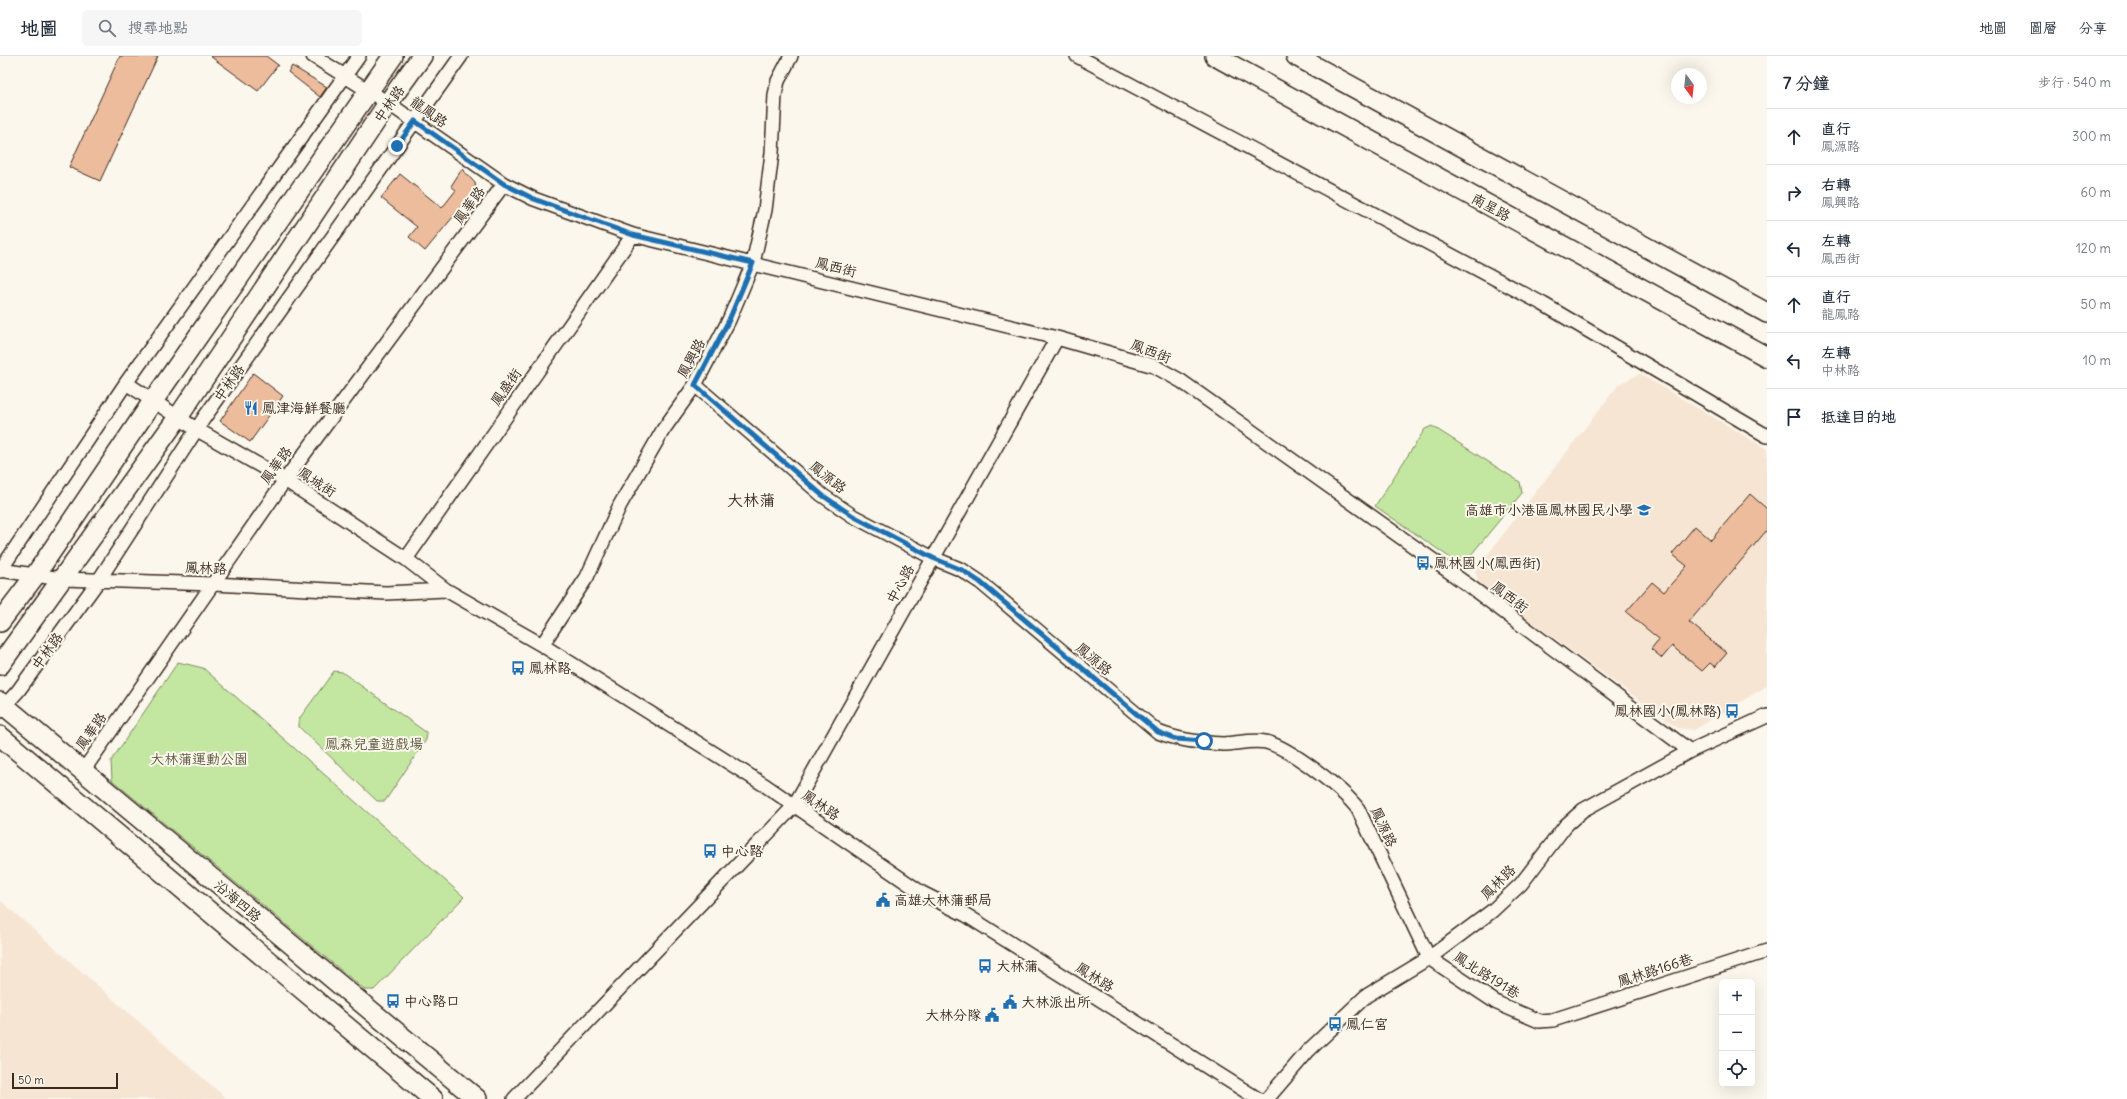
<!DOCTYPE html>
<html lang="zh-TW">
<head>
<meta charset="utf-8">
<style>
  :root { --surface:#fff; --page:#f6f6f7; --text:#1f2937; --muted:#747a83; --line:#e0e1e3 }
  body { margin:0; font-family:Delius,"LXGW WenKai TC",sans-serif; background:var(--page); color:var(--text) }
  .controls { position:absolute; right:12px; bottom:12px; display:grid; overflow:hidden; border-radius:6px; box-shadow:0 4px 16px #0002 }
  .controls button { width:36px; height:36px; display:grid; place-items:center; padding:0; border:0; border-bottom:1px solid var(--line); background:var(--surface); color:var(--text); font:20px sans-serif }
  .compass { position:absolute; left:1671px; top:12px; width:36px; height:36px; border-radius:50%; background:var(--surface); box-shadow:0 4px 16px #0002; rotate:165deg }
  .scale { position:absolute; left:12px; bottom:10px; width:106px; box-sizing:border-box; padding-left:4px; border:2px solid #3b2a1e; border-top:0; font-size:11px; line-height:14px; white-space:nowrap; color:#3b2a1e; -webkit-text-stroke:3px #fbf7ec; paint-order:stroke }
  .stop { position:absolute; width:12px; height:12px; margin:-9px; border:3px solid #1f6fb2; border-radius:50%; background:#fff }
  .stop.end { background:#1f6fb2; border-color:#fff; box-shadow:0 1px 4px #0008 }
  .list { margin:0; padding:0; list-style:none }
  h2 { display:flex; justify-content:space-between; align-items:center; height:52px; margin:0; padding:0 16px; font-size:17px }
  h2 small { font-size:13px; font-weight:400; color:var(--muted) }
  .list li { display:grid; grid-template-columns:26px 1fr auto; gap:12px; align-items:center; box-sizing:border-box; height:56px; padding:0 16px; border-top:1px solid var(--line) }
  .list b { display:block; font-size:15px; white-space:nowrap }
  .list p { margin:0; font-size:13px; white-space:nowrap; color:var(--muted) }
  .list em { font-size:13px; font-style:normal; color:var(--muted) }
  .icon { flex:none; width:22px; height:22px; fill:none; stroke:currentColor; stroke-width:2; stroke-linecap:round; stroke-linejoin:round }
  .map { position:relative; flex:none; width:1767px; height:1043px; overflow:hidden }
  header { display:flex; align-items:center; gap:24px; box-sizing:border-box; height:56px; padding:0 20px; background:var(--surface); border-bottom:1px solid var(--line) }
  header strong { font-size:19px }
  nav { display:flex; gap:22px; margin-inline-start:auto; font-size:14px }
  .search { width:280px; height:36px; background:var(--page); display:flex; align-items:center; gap:10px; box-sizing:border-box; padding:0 14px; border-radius:6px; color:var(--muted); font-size:15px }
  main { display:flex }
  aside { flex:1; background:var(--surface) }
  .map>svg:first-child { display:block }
  .built { fill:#f7e5d4 }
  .green { fill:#c3e7a1; stroke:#7f8860 }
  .building { fill:#edbc9d; stroke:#3b2a1e }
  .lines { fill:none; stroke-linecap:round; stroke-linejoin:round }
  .street-casing { stroke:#3b2a1e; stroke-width:16 }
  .secondary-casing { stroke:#3b2a1e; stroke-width:22 }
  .street { stroke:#fbf7ec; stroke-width:13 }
  .secondary { stroke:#fbf7ec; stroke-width:19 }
  .route { stroke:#1f6fb2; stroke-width:5 }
  .labels { text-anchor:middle; stroke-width:4; stroke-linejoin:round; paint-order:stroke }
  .street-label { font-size:14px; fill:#3b2a1e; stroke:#fbf7ec }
  .poi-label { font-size:14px; fill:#3b2a1e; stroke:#fbf7ec; text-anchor:start }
  .park-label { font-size:14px; fill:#5d593f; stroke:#fbf7ec }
  .quarter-label { font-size:16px; fill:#3b2a1e; stroke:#fbf7ec }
</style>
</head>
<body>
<header>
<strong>地圖</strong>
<div class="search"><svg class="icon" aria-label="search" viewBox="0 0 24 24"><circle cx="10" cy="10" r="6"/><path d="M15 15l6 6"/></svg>搜尋地點</div>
<nav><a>地圖</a><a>圖層</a><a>分享</a></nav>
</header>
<main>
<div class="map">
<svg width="1767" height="1043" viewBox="0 0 1767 1043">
  <rect width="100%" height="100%" fill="#fbf7ec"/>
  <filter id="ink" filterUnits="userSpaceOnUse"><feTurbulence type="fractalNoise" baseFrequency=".025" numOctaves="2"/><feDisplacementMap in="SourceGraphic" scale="8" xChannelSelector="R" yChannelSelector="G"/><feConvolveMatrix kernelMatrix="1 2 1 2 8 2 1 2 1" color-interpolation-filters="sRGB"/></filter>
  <g filter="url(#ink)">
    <path class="built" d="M1640 318 1767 393V630L1694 674 1678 672 1479 528 1475 515 1619 328Z
      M0 844 227 1043H0Z"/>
    <path class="green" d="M1432 370 1520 426 1522 437 1465 506 1455 505 1375 450 1425 373Z
      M178 606 203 612 464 841 374 934H365L112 724 111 705Z
      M334 615 342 616 427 677 426 684 385 745H377L299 671V663Z"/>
    <path class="building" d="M120 0H158L100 125 69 111Z
      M210 0H266L278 9 258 35Z
      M292 10 327 31 320 41 288 16Z
      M462 113 475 127 476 133 425 195 409 181 417 171 381 142 400 118 442 152 456 134 451 130Z
      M253 317 283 340 250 386 220 365Z
      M1750 438 1767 453V474L1689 566 1727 597 1715 611 1710 607 1702 615 1672 590 1662 602 1651 593 1659 583 1626 556 1652 526 1664 536 1687 510 1672 498 1695 470 1711 484Z"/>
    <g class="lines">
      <defs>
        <path id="street" d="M313 0 388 47 504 128 534 143 633 179 1057 282 1154 310 1181 325 1468 529 1690 695
          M1077 0 1543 248 1767 380
          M126 327 196 373 285 424 406 503 446 534 542 589 766 730 922 837 966 859 1258 1043
          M695 329 822 439 853 460 933 502 962 514 980 526 1158 676C1178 684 1201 687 1223 688 1237 688 1251 683 1266 686 1290 692 1343 733 1358 753L1429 902 1497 947 1539 965 1553 964 1767 895
          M406 503 633 179
          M0 514 62 523 213 528 386 537 446 534
          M0 515 126 327 359 0
          M542 589 587 521 620 449 663 374 695 329 729 264 753 207 765 154 772 97 775 39 778 25 791 0
          M0 655 18 635 99 524 204 362 461 0
          M83 715 285 424 504 128
          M514 1043 794 750 1057 282
          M1267 1043 1308 995 1366 940 1429 902 1492 855 1521 828 1566 769 1583 754 1690 695 1767 660"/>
        <path id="secondary" d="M1215 0 1767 301
          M1296 0 1767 257
          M0 566 34 521 153 345 393 0
          M0 609 179 360 388 47 422 0
          M0 646 477 1043
          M0 680 433 1043"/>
      </defs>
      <use href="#street" class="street-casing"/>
      <use href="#secondary" class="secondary-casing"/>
      <use href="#street" class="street"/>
      <use href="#secondary" class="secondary"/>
    </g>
  </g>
  <g class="lines" filter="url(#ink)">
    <path class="route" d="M397 90 415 65 504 128 534 143 633 179 753 207 729 264 695 329 822 439 853 460 933 502 962 514 980 526 1158 676 1176 683 1204 685"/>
  </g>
  <defs>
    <symbol id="restaurant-bare" viewBox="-9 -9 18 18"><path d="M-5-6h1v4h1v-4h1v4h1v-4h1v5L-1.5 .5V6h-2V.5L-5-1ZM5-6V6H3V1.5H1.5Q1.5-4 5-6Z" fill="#1f6fb2" stroke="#fbf7ec" stroke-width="2.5" paint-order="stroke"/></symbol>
    <symbol id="school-bare" viewBox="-9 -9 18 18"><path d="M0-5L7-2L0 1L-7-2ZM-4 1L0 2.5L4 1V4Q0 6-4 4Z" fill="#1f6fb2" stroke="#fbf7ec" stroke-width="2.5" paint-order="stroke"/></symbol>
    <symbol id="bus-bare" viewBox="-9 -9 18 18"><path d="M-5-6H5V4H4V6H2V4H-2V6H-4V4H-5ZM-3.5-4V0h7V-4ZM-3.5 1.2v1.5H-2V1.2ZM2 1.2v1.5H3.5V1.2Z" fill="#1f6fb2" stroke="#fbf7ec" stroke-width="2.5" paint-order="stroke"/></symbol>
    <symbol id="civic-bare" viewBox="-9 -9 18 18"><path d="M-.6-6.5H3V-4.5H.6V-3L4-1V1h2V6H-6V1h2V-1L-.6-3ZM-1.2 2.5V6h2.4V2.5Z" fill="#1f6fb2" stroke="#fbf7ec" stroke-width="2.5" paint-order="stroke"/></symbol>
  </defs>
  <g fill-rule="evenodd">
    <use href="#restaurant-bare" x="241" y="342" width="20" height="20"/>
    <use href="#school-bare" x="1634" y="444" width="20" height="20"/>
    <use href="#bus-bare" x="1413" y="497" width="20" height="20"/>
    <use href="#bus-bare" x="508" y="602" width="20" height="20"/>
    <use href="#bus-bare" x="1722" y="645" width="20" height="20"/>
    <use href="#bus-bare" x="700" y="785" width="20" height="20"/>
    <use href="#civic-bare" x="873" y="834" width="20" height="20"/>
    <use href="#bus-bare" x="975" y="900" width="20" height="20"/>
    <use href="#bus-bare" x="383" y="935" width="20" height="20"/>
    <use href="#civic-bare" x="1000" y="936" width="20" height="20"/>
    <use href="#civic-bare" x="982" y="949" width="20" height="20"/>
    <use href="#bus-bare" x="1325" y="958" width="20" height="20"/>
  </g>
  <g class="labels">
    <g class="street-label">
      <text transform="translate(389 48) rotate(-55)" y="5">中林路</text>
      <text transform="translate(429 56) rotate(35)" y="5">龍鳳路</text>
      <text transform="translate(469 149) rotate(-54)" y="5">鳳華路</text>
      <text transform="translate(1491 151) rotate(29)" y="5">南星路</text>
      <text transform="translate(836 211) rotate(14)" y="5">鳳西街</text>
      <text transform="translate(1151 295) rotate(21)" y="5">鳳西街</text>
      <text transform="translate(691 302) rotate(-62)" y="5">鳳興路</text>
      <text transform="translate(229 327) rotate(-55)" y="5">中林路</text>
      <text transform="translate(506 331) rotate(-55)" y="5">鳳盛街</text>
      <text transform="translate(276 409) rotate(-54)" y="5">鳳華路</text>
      <text transform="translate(828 421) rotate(38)" y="5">鳳源路</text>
      <text transform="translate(317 426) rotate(33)" y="5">鳳城街</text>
      <text transform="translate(206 512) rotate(2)" y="5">鳳林路</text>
      <text transform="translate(900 528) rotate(-61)" y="5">中心路</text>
      <text transform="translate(1510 541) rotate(37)" y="5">鳳西街</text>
      <text transform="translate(47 595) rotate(-54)" y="5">中林路</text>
      <text transform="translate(1094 603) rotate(40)" y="5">鳳源路</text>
      <text transform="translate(91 675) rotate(-55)" y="5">鳳華路</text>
      <text transform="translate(821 749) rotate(34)" y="5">鳳林路</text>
      <text transform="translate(1384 771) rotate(65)" y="5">鳳源路</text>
      <text transform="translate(1498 826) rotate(-45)" y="5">鳳林路</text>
      <text transform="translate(238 845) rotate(40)" y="5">沿海四路</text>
      <text transform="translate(1655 914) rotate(-18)" y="5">鳳林路166巷</text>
      <text transform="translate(1487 919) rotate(32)" y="5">鳳北路191巷</text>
      <text transform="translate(1095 921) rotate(32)" y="5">鳳林路</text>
    </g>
    <g class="poi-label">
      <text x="262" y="357">鳳津海鮮餐廳</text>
      <text x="1633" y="459" text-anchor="end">高雄市小港區鳳林國民小學</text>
      <text x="1434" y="512">鳳林國小(鳳西街)</text>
      <text x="529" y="617">鳳林路</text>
      <text x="1721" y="660" text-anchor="end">鳳林國小(鳳林路)</text>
      <text x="721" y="800">中心路</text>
      <text x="894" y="849">高雄大林蒲郵局</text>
      <text x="996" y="915">大林蒲</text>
      <text x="404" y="950">中心路口</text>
      <text x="1021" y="951">大林派出所</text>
      <text x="981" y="964" text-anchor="end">大林分隊</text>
      <text x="1346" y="973">鳳仁宮</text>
    </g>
    <g class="park-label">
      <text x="374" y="693">鳳森兒童遊戲場</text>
      <text x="199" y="708">大林蒲運動公園</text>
    </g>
    <g class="quarter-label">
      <text x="751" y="450">大林蒲</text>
    </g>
  </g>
</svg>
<div class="controls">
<button>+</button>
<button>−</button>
<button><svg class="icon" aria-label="locate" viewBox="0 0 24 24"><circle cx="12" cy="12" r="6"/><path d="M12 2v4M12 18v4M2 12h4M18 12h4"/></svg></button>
</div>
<svg class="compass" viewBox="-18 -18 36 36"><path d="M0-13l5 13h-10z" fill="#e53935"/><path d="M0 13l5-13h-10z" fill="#747a83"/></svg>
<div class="scale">50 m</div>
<div class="stop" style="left:1204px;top:685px"></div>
<div class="stop end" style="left:397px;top:90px"></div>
</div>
<aside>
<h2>7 分鐘<small>步行 · 540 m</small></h2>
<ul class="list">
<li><svg class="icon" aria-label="ahead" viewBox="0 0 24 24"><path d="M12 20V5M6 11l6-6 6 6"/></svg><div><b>直行</b><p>鳳源路</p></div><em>300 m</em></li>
<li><svg class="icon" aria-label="right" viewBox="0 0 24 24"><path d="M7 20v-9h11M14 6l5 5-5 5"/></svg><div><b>右轉</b><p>鳳興路</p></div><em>60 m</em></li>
<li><svg class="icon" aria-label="left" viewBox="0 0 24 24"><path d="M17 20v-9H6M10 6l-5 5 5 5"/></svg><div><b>左轉</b><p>鳳西街</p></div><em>120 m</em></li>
<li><svg class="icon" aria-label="ahead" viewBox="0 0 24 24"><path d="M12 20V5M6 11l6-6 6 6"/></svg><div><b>直行</b><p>龍鳳路</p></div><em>50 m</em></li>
<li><svg class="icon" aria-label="left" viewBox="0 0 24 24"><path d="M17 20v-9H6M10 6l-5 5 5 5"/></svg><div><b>左轉</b><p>中林路</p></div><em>10 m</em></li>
<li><svg class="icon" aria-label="arrive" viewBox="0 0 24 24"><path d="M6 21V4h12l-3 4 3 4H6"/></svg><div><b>抵達目的地</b></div></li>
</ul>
</aside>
</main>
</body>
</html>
